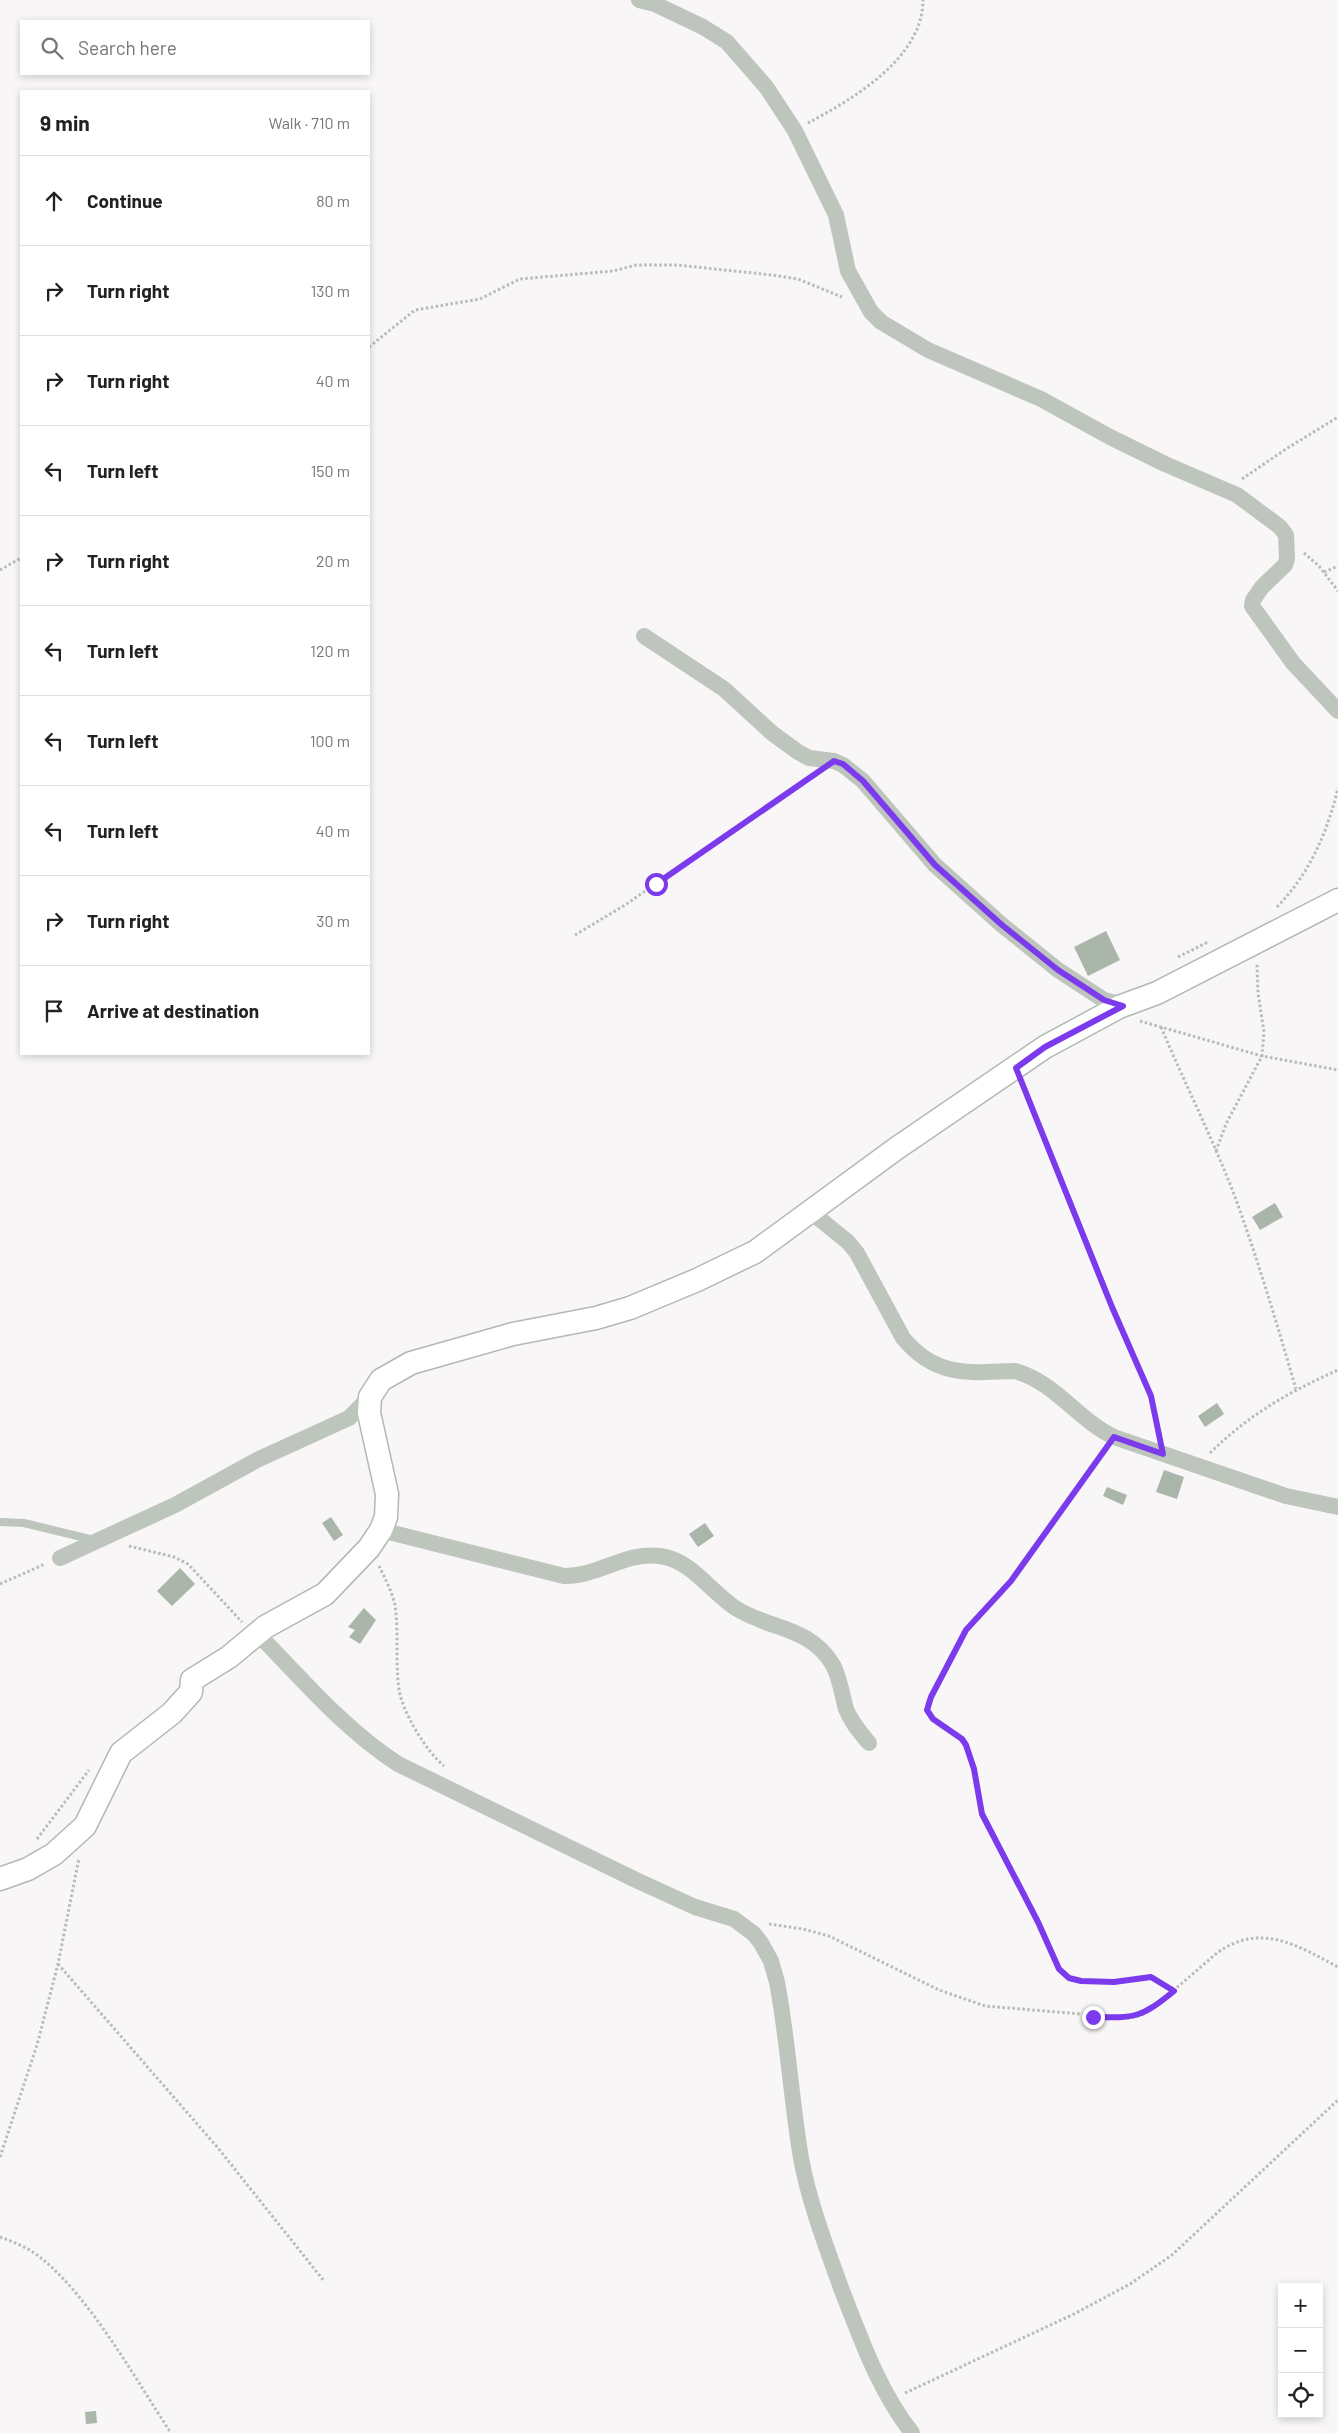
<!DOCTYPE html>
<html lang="en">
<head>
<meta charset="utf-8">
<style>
  :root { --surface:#fff; --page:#f6f6f6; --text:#222; --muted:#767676; --line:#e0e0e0 }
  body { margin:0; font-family:Barlow,sans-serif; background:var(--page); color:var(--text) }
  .controls { position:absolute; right:15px; bottom:15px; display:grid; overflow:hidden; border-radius:0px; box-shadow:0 2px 8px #0003 }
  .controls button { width:45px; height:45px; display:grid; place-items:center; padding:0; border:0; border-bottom:1px solid var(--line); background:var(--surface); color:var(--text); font:25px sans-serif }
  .stop { position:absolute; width:15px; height:15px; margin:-11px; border:4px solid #7c3aed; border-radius:50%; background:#fff }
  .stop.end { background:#7c3aed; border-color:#fff; box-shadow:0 1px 5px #0008 }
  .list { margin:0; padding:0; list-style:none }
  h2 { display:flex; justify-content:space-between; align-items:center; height:65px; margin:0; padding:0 20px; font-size:21px }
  h2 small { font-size:16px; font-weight:400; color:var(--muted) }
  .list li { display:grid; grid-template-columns:32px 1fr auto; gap:15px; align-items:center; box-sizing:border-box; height:90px; padding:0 20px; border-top:1px solid var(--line) }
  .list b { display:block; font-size:19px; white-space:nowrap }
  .list em { font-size:16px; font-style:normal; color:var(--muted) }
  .icon { flex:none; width:28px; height:28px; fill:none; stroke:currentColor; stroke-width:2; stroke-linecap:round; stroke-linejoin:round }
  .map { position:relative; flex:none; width:1338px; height:2433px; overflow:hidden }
  .search { position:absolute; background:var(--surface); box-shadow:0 2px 8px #0003; left:20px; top:20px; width:350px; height:55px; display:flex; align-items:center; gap:12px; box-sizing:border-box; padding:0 18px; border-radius:0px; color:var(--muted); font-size:19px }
  .panel { position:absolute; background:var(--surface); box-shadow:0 2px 8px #0003; left:20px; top:90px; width:350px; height:965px; border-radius:0px }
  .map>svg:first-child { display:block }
  .building { fill:#aab6a9 }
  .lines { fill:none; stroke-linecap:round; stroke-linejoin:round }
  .secondary-casing { stroke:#b0bab0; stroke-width:25 }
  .path { stroke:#b6bcb6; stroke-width:3; stroke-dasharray:2.5 2.5; stroke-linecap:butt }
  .lane { stroke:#bdc5bd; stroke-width:8 }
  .street { stroke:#bdc5bd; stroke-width:16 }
  .secondary { stroke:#fff; stroke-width:22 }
  .route { stroke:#7c3aed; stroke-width:6 }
</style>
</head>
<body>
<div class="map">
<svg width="1338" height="2433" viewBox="0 0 1338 2433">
  <rect width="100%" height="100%" fill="#f8f6f7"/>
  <path class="building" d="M1106 931 1120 960 1088 976 1074 947Z
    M1275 1203 1283 1217 1260 1230 1252 1217Z
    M1217 1403 1224 1414 1205 1427 1198 1416Z
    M1164 1470 1184 1477 1177 1499 1156 1492Z
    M1107 1487 1127 1495 1123 1505 1103 1496Z
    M331 1517 343 1535 334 1541 322 1523Z
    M705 1523 714 1536 698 1547 689 1534Z
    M180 1568 195 1584 172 1606 157 1591Z
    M364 1608 376 1620 360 1644 349 1637 355 1630 348 1627Z
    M96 2411 97 2423 86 2424 85 2412Z"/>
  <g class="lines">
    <defs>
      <path id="secondary" d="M0 1879 28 1869 54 1854 85 1826 121 1753 172 1713 191 1692 192 1680 229 1657 265 1627 325 1594 369 1548 381 1530 386 1517 387 1494 369 1413 370 1397 381 1380 411 1363 513 1334 596 1318 630 1308 697 1280 755 1252 897 1148 1045 1047 1119 1007 1157 993 1338 900"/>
    </defs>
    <use href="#secondary" class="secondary-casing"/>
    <path class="path" d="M808 123C853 99 923 58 923 0
      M369 347 415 310 480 299 520 279 613 271 636 265H677L772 275 798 279 842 297
      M1242 479 1286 449 1338 417
      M1304 553 1319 566 1338 591
      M0 570 21 558
      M1324 572 1338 566
      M1277 907C1310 873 1327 833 1338 788
      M575 935 625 905 811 776
      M1178 957 1208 942
      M1140 1021 1262 1056 1338 1070
      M1161 1027C1185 1084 1213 1139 1235 1197 1258 1260 1277 1324 1296 1389
      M1023 1087 1112 1307 1151 1396 1159 1434
      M1216 1151 1226 1124 1262 1056 1264 1032 1258 993 1257 964
      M1105 1450 1011 1581 966 1629 931 1697 927 1710 933 1719 962 1739 966 1745 973 1769 982 1814 1038 1922 1059 1969 1069 1978 1081 1981 1114 1982 1151 1977 1174 1991
      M1210 1453C1250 1414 1287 1393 1338 1370
      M129 1546 174 1557 188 1564 242 1622
      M379 1566C385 1578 392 1592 395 1605 399 1633 395 1662 399 1690 403 1713 426 1751 444 1766
      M0 1584 45 1564
      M37 1839 89 1770
      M769 1924 803 1929 829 1936 939 1990 985 2006 1129 2018 1142 2015 1152 2009 1217 1953C1260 1922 1297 1945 1338 1967
      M58 1964 218 2148 324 2281
      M0 2157 37 2045 58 1964 79 1858
      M0 2237C14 2242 29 2248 41 2258 90 2297 136 2380 171 2433
      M905 2393 1074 2314 1130 2284 1172 2255 1338 2100"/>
    <path class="lane" d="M0 1522 24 1523 94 1540"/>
    <path class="street" d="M639 0 655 4 703 27 727 42 767 88 795 131 836 215 848 271 871 312 881 322 928 350 1041 399 1110 437 1165 464 1237 495 1280 527 1286 535 1287 559 1285 565 1262 587 1253 600 1252 606 1293 663 1338 711
      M644 636 724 689 772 733 798 752 809 758 834 761 843 765 863 781 935 865 1002 925 1058 970 1104 1000 1123 1005
      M811 1212 848 1242 857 1253 903 1338C935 1377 968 1373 1015 1371 1055 1382 1078 1420 1114 1437L1286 1496 1338 1507
      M381 1530 564 1576C597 1577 626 1551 660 1556 691 1560 709 1590 734 1607 768 1630 809 1625 833 1665 840 1678 842 1695 846 1709 851 1722 860 1732 869 1743
      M60 1558 175 1505 257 1460 349 1418 370 1397
      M257 1633C302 1679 344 1729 398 1764L638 1881 695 1907 734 1919 754 1934 761 1943 771 1961 777 1982C788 2040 791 2099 801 2158 809 2202 826 2246 841 2288 861 2339 878 2389 912 2433"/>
    <use href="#secondary" class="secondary"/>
  </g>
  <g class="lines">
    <path class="route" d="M656 884 834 761 843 764 863 781 935 865 1002 925 1058 970 1104 1000 1123 1006 1045 1047 1016 1068 1112 1307 1151 1396 1163 1454 1114 1437 1011 1581 966 1630 931 1697 927 1710 933 1719 962 1739 966 1745 974 1769 982 1814 1038 1922 1059 1969 1069 1978 1081 1981 1114 1982 1151 1977 1174 1991C1141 2018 1136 2018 1093 2017"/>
  </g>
</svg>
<div class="controls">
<button>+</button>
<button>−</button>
<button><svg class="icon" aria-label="locate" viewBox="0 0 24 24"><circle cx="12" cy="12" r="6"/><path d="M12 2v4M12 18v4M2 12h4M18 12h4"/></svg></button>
</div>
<div class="stop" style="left:656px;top:884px"></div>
<div class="stop end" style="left:1093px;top:2017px"></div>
<div class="search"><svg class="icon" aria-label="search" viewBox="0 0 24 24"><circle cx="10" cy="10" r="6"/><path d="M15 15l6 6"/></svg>Search here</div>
<section class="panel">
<h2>9 min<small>Walk · 710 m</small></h2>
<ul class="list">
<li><svg class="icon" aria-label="ahead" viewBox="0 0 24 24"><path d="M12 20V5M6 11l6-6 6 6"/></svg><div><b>Continue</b></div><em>80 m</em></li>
<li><svg class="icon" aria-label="right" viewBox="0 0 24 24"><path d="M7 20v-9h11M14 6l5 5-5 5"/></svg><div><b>Turn right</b></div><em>130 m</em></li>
<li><svg class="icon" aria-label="right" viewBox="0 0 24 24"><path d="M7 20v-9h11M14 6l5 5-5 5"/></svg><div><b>Turn right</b></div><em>40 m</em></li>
<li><svg class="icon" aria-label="left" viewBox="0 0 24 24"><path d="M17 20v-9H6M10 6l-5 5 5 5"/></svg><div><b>Turn left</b></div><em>150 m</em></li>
<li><svg class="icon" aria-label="right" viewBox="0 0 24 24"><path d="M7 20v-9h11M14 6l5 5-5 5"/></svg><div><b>Turn right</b></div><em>20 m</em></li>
<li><svg class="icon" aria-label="left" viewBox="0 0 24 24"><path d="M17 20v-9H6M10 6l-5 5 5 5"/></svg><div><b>Turn left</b></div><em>120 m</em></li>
<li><svg class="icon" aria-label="left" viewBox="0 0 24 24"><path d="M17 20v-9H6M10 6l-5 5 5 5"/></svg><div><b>Turn left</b></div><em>100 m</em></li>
<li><svg class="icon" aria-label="left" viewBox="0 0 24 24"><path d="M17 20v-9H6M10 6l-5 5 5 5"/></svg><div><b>Turn left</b></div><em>40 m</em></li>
<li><svg class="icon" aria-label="right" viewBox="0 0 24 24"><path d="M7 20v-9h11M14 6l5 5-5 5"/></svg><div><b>Turn right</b></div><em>30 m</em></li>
<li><svg class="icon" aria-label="arrive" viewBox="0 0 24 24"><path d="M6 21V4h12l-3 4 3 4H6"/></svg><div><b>Arrive at destination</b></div></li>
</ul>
</section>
</div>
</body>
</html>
